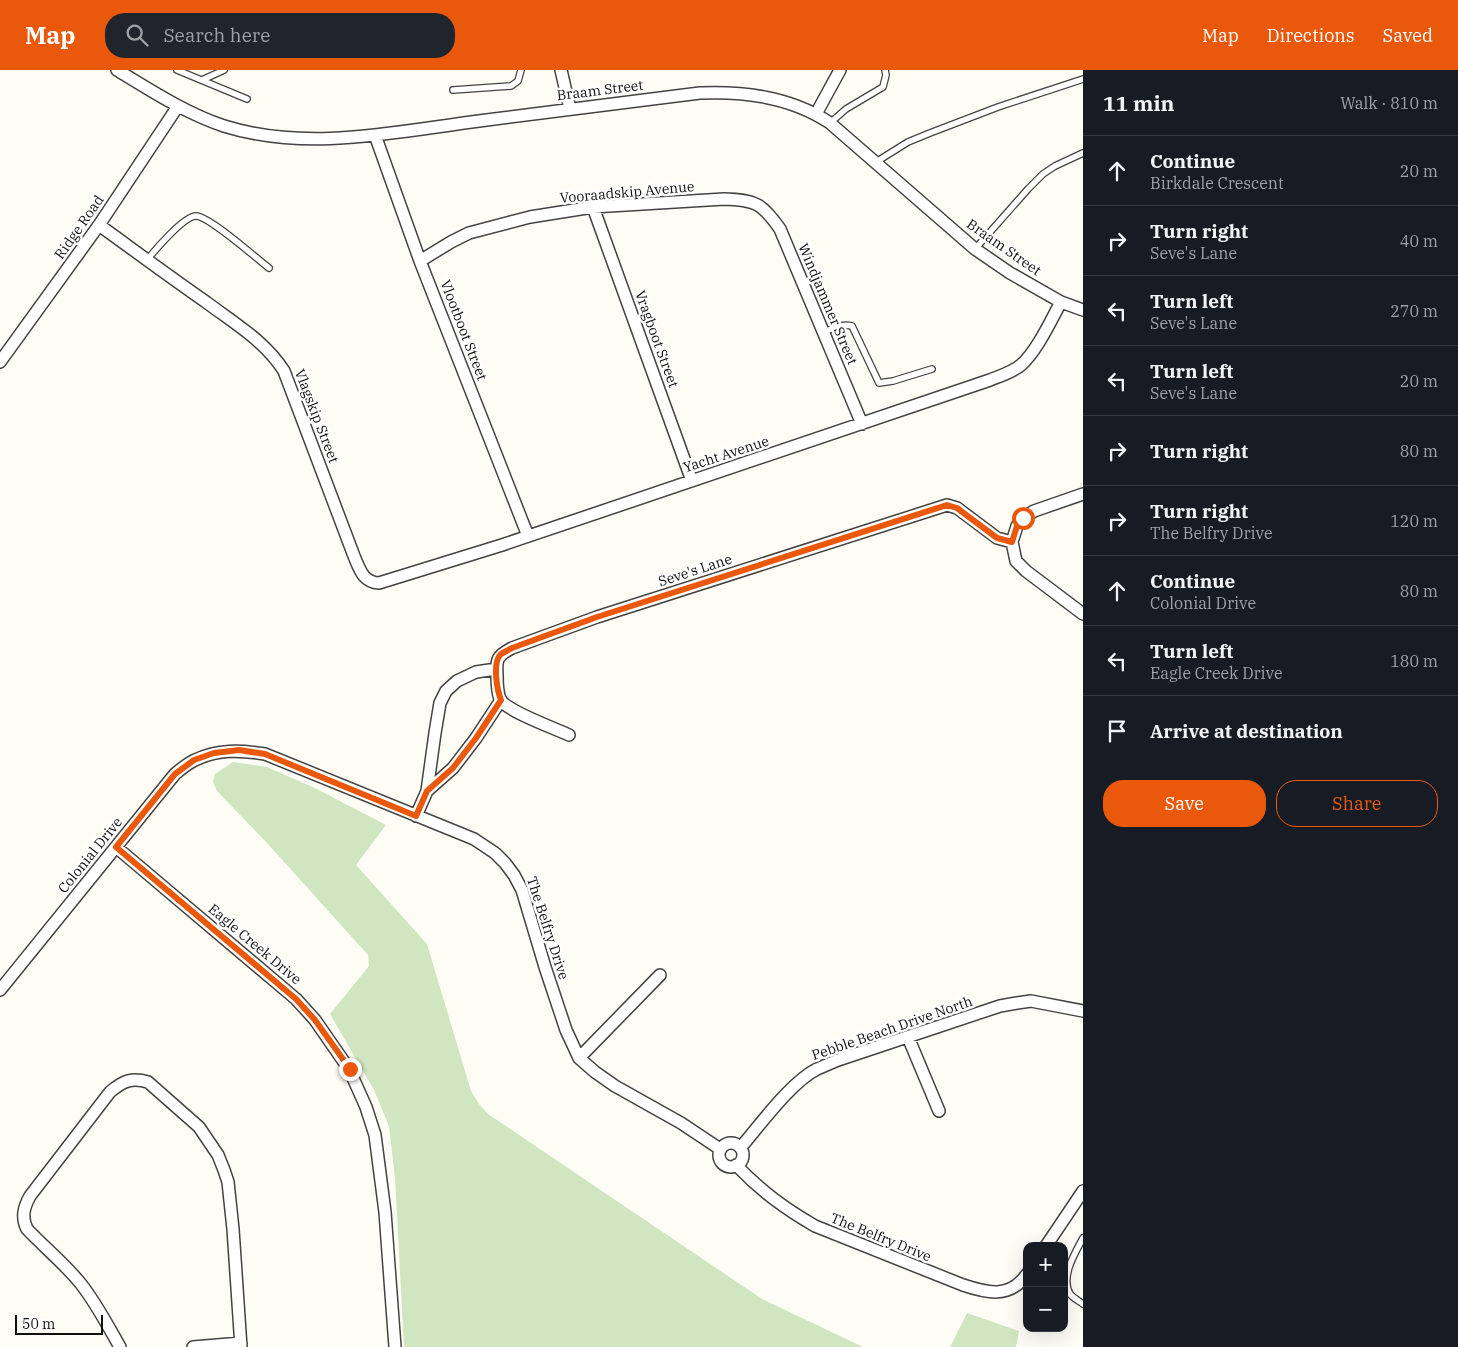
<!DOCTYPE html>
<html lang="en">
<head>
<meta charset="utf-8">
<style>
  :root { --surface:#171b24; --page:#20242c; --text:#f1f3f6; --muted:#9ea1a6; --line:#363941; --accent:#ea580c }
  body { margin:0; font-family:"IBM Plex Serif",serif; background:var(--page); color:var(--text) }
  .controls { position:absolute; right:15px; bottom:15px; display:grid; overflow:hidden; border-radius:10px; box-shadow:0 5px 20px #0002 }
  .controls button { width:45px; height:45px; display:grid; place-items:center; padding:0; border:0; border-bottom:1px solid var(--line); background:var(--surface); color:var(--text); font:25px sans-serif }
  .scale { position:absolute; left:15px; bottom:12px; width:88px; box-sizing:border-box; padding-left:5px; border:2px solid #101010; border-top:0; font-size:14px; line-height:18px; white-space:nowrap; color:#101010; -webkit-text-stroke:4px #fff; paint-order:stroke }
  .stop { position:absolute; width:15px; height:15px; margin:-11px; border:4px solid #ea580c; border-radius:50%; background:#fff }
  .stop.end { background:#ea580c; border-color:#fff; box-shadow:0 1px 5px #0008 }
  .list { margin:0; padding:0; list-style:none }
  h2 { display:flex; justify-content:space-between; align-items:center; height:65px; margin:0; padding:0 20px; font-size:21px }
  h2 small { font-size:16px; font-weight:400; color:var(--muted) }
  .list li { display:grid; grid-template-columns:32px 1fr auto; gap:15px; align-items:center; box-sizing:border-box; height:70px; padding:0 20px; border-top:1px solid var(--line) }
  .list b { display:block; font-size:19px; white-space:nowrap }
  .list p { margin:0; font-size:16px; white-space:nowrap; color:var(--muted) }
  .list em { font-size:16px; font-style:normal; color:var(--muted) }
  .actions { display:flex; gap:10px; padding:15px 20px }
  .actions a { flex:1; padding:11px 0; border:1px solid var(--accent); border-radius:20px; text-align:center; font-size:18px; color:var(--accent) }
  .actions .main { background:var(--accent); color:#fff }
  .icon { flex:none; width:28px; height:28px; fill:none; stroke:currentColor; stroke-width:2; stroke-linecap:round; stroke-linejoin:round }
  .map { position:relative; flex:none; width:1083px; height:1277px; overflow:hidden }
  header { display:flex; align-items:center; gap:30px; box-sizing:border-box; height:70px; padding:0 25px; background:var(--accent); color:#fff }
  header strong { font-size:24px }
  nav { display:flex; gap:28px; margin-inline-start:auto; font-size:18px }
  .search { width:350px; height:45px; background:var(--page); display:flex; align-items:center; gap:12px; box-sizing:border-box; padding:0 18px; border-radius:20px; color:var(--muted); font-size:19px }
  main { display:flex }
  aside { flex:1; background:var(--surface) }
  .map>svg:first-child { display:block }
  .green { fill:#cfe6c1 }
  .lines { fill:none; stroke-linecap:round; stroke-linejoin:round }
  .service-casing { stroke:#434343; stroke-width:8 }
  .minor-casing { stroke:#434343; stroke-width:14 }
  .service { stroke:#fff; stroke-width:5.5 }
  .minor { stroke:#fff; stroke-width:11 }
  .route { stroke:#ea580c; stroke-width:6 }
  .labels { text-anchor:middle; stroke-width:5; stroke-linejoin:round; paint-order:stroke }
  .street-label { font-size:14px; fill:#101010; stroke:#fff }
</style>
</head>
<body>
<header>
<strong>Map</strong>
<div class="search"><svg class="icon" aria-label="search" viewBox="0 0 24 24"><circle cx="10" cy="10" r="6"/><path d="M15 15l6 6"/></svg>Search here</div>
<nav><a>Map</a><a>Directions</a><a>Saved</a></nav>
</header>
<main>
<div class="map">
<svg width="1083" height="1277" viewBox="0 0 1083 1277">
  <rect width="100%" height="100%" fill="#fefdf5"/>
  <path class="green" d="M233 692 267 697 315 718 386 755 356 795 427 874 471 1021 479 1034 488 1044 762 1229 863 1277H404L395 1108 389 1056 374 1020 330 944 369 896 368 885 268 774 217 721 213 712 215 704Z
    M967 1243 1019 1261 1016 1277H950Z"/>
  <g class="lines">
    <defs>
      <path id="service" d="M177 0 247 29
        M202 10 224 0
        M453 20 511 16 518 11 521 0
        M830 53 846 39 883 17 886 5 885 0
        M876 92 908 72 930 63 998 37 1083 9
        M975 179 1028 119 1043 104 1055 96 1083 83
        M147 190C155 180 184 146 196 146 209 146 256 188 269 198
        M823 262C833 259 842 253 852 256L879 313 893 311 932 299
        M1083 1168C1075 1183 1060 1207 1070 1224 1073 1228 1079 1231 1083 1234"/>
      <path id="minor" d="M117 0C150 20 187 44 224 56 307 82 394 62 479 51 552 42 626 32 700 23 745 21 791 27 830 53L975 179 1010 203 1061 232 1083 240
        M561 0 570 39
        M816 44 840 0
        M375 65 420 191 528 466
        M593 137 692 411
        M99 155C135 181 170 207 206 232 234 253 265 271 284 301L354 486C360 500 363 512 379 513L502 475 990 310C1000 306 1013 302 1021 295 1037 281 1051 250 1061 232
        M420 191 451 172 469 163 530 147 593 137 724 129C755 130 762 133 780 159L862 354
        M0 292 99 155 178 36
        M1083 424 1034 441 1023 448 1017 456 1012 472 1016 491 1026 501 1083 544
        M569 665C554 658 506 641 500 629 497 621 497 613 497 605 496 589 497 586 512 578L597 547 947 435 957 438 997 468 1012 472
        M427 721 453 698 476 668 501 630
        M416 746 427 721 435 663 440 633 446 621 457 611 476 602 496 599
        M116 777 296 929 315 950 349 999 366 1037 375 1065 385 1142 395 1277
        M0 920 175 704C181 699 188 693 195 690 218 679 240 680 265 684L474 769 495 783 505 793 514 805 522 820 545 897 566 960 579 988 595 1002 615 1016 681 1053 720 1079
        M908 967 939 1041
        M579 988 660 905
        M719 1085a12 12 0 1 1 24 0a12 12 0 1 1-24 0Z
        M741 1077C760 1055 791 1012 817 999 824 996 831 993 838 990L1000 936 1017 933 1031 931 1083 941
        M736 1095C761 1121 784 1138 815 1156L963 1215C987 1223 1010 1229 1027 1204
        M1046 1176 1083 1121
        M120 1277C108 1256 96 1233 81 1214 65 1194 45 1178 27 1159 21 1147 24 1137 30 1126L110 1022C123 1011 132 1007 148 1012L199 1057 218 1085 224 1100 228 1112 233 1159 241 1277
        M193 1277 241 1273"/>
    </defs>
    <use href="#service" class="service-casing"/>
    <use href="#minor" class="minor-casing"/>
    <use href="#service" class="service"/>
    <use href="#minor" class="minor"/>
  </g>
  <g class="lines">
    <path class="route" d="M350 999 315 950 296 929 116 777 175 704 194 690 214 683 239 680 265 684 416 746 427 721 453 698 476 668 501 630C497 620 492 592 501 584 504 582 509 580 512 578L597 547 947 435 957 438 997 468 1012 472 1017 456 1023 448"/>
  </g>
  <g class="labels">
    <g class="street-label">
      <text transform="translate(600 20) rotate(-7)" y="5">Braam Street</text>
      <text transform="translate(627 122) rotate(-5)" y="5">Vooraadskip Avenue</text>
      <text transform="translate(79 157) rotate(-55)" y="5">Ridge Road</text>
      <text transform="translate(1004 177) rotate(35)" y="5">Braam Street</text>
      <text transform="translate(828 234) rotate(67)" y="5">Windjammer Street</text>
      <text transform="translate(464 260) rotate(69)" y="5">Vlootboot Street</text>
      <text transform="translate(657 269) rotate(70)" y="5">Vragboot Street</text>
      <text transform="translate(317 346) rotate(69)" y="5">Vlagskip Street</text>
      <text transform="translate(726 384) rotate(-18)" y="5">Yacht Avenue</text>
      <text transform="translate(695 500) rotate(-18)" y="5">Seve's Lane</text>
      <text transform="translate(90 785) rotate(-51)" y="5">Colonial Drive</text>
      <text transform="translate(548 858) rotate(72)" y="5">The Belfry Drive</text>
      <text transform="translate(255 874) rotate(40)" y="5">Eagle Creek Drive</text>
      <text transform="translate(892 958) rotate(-19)" y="5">Pebble Beach Drive North</text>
      <text transform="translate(881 1167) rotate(22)" y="5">The Belfry Drive</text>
    </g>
  </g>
</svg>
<div class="controls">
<button>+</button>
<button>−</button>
</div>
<div class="scale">50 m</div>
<div class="stop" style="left:1023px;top:448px"></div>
<div class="stop end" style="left:350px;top:999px"></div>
</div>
<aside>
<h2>11 min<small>Walk · 810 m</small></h2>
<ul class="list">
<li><svg class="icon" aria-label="ahead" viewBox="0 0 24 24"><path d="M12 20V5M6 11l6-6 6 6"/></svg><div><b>Continue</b><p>Birkdale Crescent</p></div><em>20 m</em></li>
<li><svg class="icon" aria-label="right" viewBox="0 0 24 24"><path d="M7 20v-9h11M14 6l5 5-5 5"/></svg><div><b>Turn right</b><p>Seve's Lane</p></div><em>40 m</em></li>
<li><svg class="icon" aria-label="left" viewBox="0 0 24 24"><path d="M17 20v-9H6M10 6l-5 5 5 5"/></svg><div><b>Turn left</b><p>Seve's Lane</p></div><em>270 m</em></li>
<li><svg class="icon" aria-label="left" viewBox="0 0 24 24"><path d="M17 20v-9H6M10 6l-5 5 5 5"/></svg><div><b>Turn left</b><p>Seve's Lane</p></div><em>20 m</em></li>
<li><svg class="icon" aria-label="right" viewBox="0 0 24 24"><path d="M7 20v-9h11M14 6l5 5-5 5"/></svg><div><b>Turn right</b></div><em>80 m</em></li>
<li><svg class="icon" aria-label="right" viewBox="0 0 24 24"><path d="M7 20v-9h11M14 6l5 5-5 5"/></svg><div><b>Turn right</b><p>The Belfry Drive</p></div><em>120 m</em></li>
<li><svg class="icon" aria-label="ahead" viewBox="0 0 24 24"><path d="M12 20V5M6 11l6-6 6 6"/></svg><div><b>Continue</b><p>Colonial Drive</p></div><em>80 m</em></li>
<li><svg class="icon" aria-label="left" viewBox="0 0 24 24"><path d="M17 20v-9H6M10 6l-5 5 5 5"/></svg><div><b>Turn left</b><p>Eagle Creek Drive</p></div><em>180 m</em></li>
<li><svg class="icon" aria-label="arrive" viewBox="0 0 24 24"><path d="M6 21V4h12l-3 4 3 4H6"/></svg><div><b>Arrive at destination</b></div></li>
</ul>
<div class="actions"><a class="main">Save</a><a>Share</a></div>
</aside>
</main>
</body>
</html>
